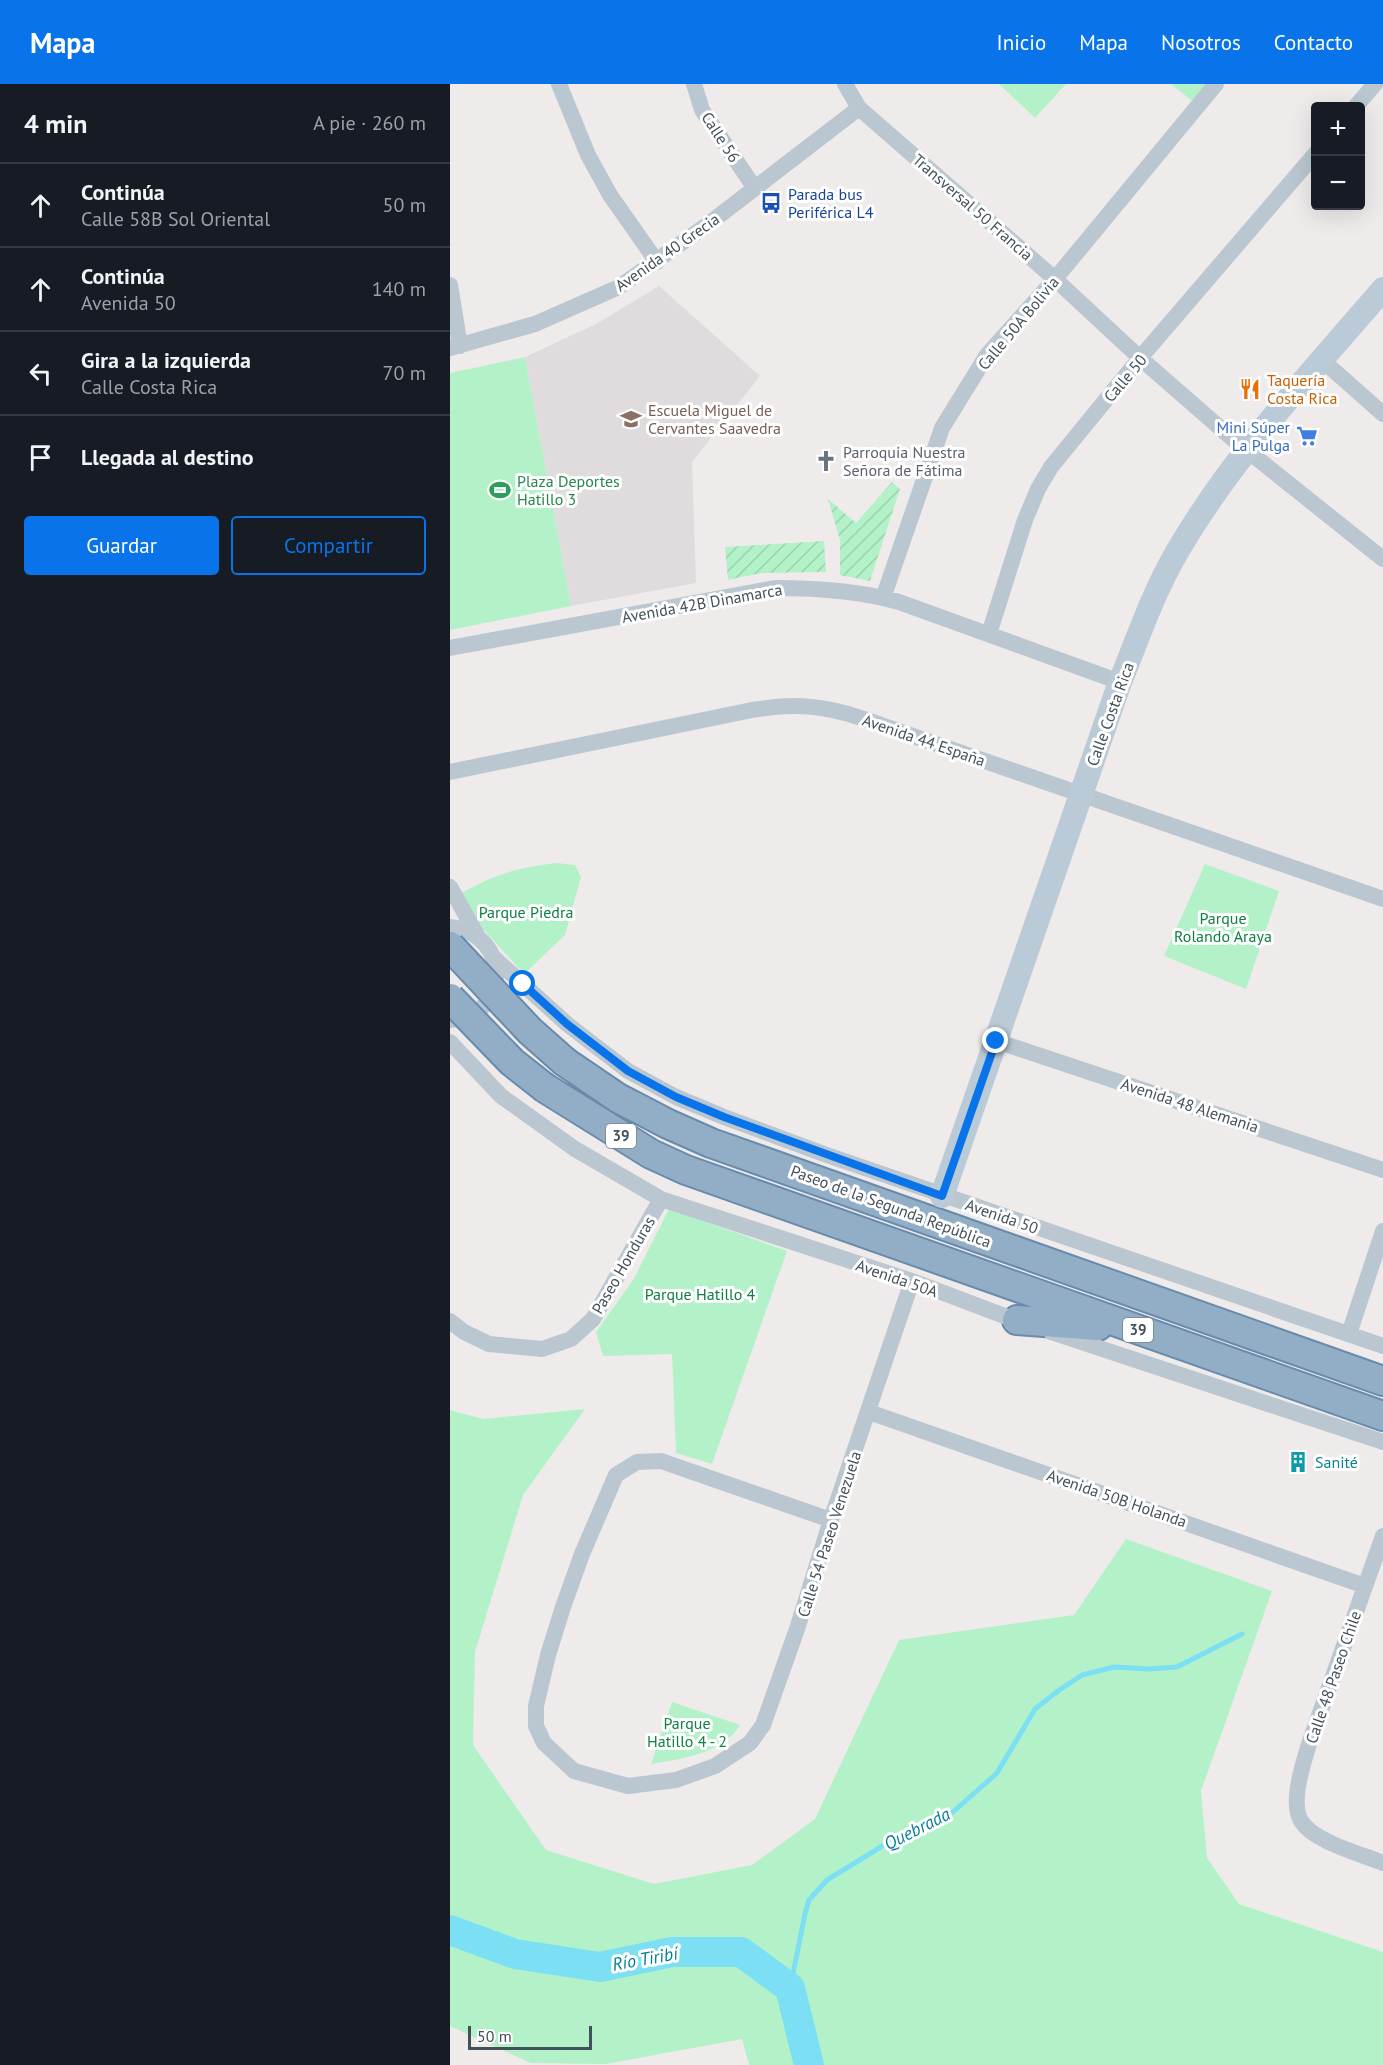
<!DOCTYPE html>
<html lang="es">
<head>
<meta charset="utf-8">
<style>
  :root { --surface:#171b24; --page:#20242c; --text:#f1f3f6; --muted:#9ea1a6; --line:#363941; --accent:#0974ea }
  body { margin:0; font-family:"PT Sans",sans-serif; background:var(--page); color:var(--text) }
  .controls { position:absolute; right:18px; top:18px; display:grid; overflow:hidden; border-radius:6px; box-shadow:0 6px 24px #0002 }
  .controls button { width:54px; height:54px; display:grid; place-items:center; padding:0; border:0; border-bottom:2px solid var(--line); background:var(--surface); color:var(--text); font:30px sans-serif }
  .scale { position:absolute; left:18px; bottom:15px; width:124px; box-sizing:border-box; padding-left:6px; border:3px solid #42505a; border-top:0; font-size:16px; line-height:21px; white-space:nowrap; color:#42505a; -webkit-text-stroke:4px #fff; paint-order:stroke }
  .stop { position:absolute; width:18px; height:18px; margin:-14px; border:4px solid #0974ea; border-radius:50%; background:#fff }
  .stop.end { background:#0974ea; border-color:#fff; box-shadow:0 2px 6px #0008 }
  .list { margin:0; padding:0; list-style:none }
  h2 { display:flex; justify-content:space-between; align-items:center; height:78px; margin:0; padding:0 24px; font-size:26px }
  h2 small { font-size:20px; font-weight:400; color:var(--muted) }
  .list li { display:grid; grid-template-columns:39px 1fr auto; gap:18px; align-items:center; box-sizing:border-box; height:84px; padding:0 24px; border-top:2px solid var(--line) }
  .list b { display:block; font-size:22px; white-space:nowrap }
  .list p { margin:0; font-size:20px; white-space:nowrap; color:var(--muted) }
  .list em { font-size:20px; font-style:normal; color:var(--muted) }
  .actions { display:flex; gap:12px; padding:18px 24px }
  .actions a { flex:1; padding:14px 0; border:2px solid var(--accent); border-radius:6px; text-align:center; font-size:21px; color:var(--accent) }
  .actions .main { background:var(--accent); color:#fff }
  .icon { flex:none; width:33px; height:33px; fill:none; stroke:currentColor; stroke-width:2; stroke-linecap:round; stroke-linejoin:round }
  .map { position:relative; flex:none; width:933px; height:1981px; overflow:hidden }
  header { display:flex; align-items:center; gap:36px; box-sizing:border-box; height:84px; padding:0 30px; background:var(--accent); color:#fff }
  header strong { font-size:28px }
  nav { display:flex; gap:33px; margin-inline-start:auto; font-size:21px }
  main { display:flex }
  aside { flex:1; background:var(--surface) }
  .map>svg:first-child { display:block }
  .education { fill:#e0dcdd }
  .green { fill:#b3f2c9 }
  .garden { fill:url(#garden-furrows) }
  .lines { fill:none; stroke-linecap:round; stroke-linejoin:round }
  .stream { stroke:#7cdff3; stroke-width:5 }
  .river { stroke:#7cdff3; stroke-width:30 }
  .trunk-casing { stroke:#698bab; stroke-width:32 }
  .minor { stroke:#bac7d0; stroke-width:16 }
  .secondary { stroke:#bbcad7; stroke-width:24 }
  .trunk { stroke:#92aec7; stroke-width:28 }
  .trunk-bridge-casing { stroke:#698bab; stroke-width:32; stroke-linecap:butt }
  .trunk-bridge { stroke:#92aec7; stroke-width:28 }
  .route { stroke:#0974ea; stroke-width:8 }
  .labels { text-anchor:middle; stroke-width:6; stroke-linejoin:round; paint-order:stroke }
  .shield { fill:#fff; stroke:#7b848c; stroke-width:1.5 }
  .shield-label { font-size:15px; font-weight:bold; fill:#42505a }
  .street-label { font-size:16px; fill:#42505a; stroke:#fff }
  .transit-label { font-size:16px; fill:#164399; stroke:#fff; text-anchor:start }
  .food-label { font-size:16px; fill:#c56008; stroke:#fff; text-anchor:start }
  .education-label { font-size:16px; fill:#785e54; stroke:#fff; text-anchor:start }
  .shop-label { font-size:16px; fill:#366cbe; stroke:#fff; text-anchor:end }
  .worship-label { font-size:16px; fill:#5b616d; stroke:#fff; text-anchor:start }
  .leisure-label { font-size:16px; fill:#27864d; stroke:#fff; text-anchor:start }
  .park-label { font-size:16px; fill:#0e8043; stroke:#fff }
  .culture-label { font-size:16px; fill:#0d838f; stroke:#fff; text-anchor:start }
  .water-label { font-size:18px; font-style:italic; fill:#037e97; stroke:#fff }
</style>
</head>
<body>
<header>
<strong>Mapa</strong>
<nav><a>Inicio</a><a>Mapa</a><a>Nosotros</a><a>Contacto</a></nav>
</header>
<main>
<aside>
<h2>4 min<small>A pie · 260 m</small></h2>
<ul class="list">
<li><svg class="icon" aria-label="ahead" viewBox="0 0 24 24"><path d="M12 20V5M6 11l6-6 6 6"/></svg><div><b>Continúa</b><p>Calle 58B Sol Oriental</p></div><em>50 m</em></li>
<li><svg class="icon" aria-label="ahead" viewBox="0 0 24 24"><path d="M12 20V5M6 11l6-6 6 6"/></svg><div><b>Continúa</b><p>Avenida 50</p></div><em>140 m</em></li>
<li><svg class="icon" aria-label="left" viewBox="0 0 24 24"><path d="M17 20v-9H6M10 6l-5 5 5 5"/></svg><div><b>Gira a la izquierda</b><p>Calle Costa Rica</p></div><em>70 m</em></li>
<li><svg class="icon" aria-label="arrive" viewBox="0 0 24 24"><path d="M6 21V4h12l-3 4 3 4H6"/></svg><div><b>Llegada al destino</b></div></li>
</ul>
<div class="actions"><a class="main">Guardar</a><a>Compartir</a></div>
</aside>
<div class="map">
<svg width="933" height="1981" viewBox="0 0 933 1981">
  <defs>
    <pattern id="garden-furrows" width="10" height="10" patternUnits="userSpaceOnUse" patternTransform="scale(1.5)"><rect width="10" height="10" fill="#b3f2c9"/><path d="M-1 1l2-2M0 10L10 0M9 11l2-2" fill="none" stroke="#9bd1af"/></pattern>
  </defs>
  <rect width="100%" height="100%" fill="#efebeb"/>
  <path class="education" d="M209 202 310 292 242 378 246 499 121 522 75 273 146 240Z"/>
  <path class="green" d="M549 0H616L585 34Z
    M721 0H758L742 17Z
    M75 273 121 522 0 546V289Z
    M106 779 125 781 131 793 115 851 74 890 33 845 11 809C47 790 65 784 106 779Z
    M755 780 829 807 796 905 714 872Z
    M219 1125 337 1167 262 1380 226 1369 222 1270 153 1272 146 1248 183 1196Z
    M135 1325 73 1411 25 1568 23 1661 96 1766 204 1800 302 1781 365 1735 449 1556 624 1531 676 1455 822 1507 751 1707 757 1774 789 1820 933 1868V1981H299L292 1955 156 1980 81 1979 0 1942V1326L33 1335Z
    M222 1618 290 1641C274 1669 231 1675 201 1680Z"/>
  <path class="garden" d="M442 398 450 405 420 497 390 491V456L378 415 406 439Z
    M374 457 376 488 311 489 278 496 275 463Z"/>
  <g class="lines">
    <path class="stream" d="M340 1904 355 1830 359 1816 377 1796 442 1756 503 1728 547 1689 585 1625 608 1607 632 1591 664 1583 698 1585 727 1583 792 1550"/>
    <path class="river" d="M0 1846 65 1870 150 1883 222 1868H291L340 1904 359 1981"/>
    <defs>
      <path id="trunk" d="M115 978 168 1014 218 1040 261 1059 933 1297
        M95 1004 201 1070 236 1086 933 1332
        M567 1236 648 1242"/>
    </defs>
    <use href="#trunk" class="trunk-casing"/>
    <path class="minor" d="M109 0 138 71 160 111 207 178
      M244 0 252 26 304 103
      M395 0 409 24 605 195 690 274 784 356 933 475
      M906 22 925 0
      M0 201 10 262
      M0 264 85 240 169 203 257 141 409 24
      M872 276 933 330
      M433 514 492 344 537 271 605 195 766 0
      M539 550 575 436 588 405 601 383 690 274 866 69
      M0 564 325 504C366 504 410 507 449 518L670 598
      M0 688 302 626C344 619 374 621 414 635L933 815
      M0 803 27 851
      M0 843C62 850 61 933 0 936
      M44 874 117 940 178 987 226 1013 274 1033 374 1070 933 1262
      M546 957 933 1086
      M0 958 51 1012 125 1065 211 1115 462 1197 573 1239
      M0 1237 14 1248 39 1260 92 1265 121 1255 143 1235 211 1115
      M601 1248 933 1358
      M899 1250 933 1147
      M419 1328 915 1502
      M381 1436 211 1377 187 1378 166 1391 132 1470 113 1523 98 1571 86 1622V1642L94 1659 124 1687 178 1702 226 1696 265 1682 300 1659 313 1641 347 1545 381 1436 462 1197
      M933 1452 859 1660C853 1680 840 1718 851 1737 864 1758 911 1770 933 1779"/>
    <path class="secondary" d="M492 1112 670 598C688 554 703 509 727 468 782 373 862 288 933 205"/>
    <use href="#trunk" class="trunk"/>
    <defs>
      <path id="trunk-bridge" d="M0 862 80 947 115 978
        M0 914 62 978 95 1004"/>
    </defs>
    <use href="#trunk-bridge" class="trunk-bridge-casing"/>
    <use href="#trunk-bridge" class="trunk-bridge"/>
  </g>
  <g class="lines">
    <path class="route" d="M73 900 117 940 178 987 226 1013 274 1033 492 1112 546 957"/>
  </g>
  <defs>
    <symbol id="bus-bare" viewBox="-9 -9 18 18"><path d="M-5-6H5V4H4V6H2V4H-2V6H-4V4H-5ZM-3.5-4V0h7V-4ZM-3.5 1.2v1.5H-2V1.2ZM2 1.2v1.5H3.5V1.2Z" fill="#1a4fb4" stroke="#fff" stroke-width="2.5" paint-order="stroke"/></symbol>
    <symbol id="restaurant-bare" viewBox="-9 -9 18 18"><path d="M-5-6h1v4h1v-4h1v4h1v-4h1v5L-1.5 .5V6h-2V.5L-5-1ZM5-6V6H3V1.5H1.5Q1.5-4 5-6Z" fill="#e8710a" stroke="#fff" stroke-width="2.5" paint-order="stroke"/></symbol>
    <symbol id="school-bare" viewBox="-9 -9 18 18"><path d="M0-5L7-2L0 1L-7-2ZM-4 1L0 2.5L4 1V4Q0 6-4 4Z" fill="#8d6e63" stroke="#fff" stroke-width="2.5" paint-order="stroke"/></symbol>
    <symbol id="supermarket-bare" viewBox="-9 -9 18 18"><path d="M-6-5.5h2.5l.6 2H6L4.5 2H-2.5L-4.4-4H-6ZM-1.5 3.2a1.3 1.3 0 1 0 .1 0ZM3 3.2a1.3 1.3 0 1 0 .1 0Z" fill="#3f7fe0" stroke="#fff" stroke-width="2.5" paint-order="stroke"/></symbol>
    <symbol id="church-bare" viewBox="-9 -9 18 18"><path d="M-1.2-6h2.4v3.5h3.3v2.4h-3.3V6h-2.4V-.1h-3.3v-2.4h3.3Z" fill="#6b7280" stroke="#fff" stroke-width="2.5" paint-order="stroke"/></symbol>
    <symbol id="stadium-bare" viewBox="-9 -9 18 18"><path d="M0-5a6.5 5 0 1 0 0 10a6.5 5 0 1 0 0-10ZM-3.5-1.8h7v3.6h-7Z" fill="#2e9e5b" stroke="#fff" stroke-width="2.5" paint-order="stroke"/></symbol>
    <symbol id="building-bare" viewBox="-9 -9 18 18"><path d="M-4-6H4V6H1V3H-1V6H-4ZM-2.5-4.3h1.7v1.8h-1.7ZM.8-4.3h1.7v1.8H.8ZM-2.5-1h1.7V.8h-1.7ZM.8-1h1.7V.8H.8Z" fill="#0f9aa8" stroke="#fff" stroke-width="2.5" paint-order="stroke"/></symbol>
  </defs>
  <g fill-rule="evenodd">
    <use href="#bus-bare" x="306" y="104" width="30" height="30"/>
    <use href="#restaurant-bare" x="785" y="290" width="30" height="30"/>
    <use href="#school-bare" x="166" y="320" width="30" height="30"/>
    <use href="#supermarket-bare" x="842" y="337" width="30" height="30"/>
    <use href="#church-bare" x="361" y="362" width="30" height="30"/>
    <use href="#stadium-bare" x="35" y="391" width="30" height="30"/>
    <use href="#building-bare" x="833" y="1363" width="30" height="30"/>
  </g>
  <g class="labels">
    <g class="shield">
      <rect x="156" y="1040" width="30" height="24" rx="4.5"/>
      <rect x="673" y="1234" width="30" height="24" rx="4.5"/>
    </g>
    <g class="shield-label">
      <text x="171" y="1057">39</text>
      <text x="688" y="1251">39</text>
    </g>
    <g class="street-label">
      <text transform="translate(271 53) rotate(57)" y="6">Calle 56</text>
      <text transform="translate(523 123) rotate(41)" y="6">Transversal 50 Francia</text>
      <text transform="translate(217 168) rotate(-35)" y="6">Avenida 40 Grecia</text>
      <text transform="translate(568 239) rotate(-50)" y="6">Calle 50A Bolivia</text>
      <text transform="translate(675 294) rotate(-50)" y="6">Calle 50</text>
      <text transform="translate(252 519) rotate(-10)" y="6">Avenida 42B Dinamarca</text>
      <text transform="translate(660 630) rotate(-70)" y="6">Calle Costa Rica</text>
      <text transform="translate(474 656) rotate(19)" y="6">Avenida 44 España</text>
      <text transform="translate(740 1021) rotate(18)" y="6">Avenida 48 Alemania</text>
      <text transform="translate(441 1122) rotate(20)" y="6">Paseo de la Segunda República</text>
      <text transform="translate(552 1132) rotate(19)" y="6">Avenida 50</text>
      <text transform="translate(173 1181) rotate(-60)" y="6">Paseo Honduras</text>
      <text transform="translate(447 1194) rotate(19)" y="6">Avenida 50A</text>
      <text transform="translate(667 1414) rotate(19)" y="6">Avenida 50B Holanda</text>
      <text transform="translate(379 1450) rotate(-72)" y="6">Calle 54 Paseo Venezuela</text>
      <text transform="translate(883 1593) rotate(-71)" y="6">Calle 48 Paseo Chile</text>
    </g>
    <g class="transit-label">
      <text x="338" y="116">Parada bus<tspan x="338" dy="18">Periférica L4</tspan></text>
    </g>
    <g class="food-label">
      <text x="817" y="302">Taquería<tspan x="817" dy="18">Costa Rica</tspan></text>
    </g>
    <g class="education-label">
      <text x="198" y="332">Escuela Miguel de<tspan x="198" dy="18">Cervantes Saavedra</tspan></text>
    </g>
    <g class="shop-label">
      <text x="840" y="349">Mini Súper<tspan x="840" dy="18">La Pulga</tspan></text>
    </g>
    <g class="worship-label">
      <text x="393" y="374">Parroquia Nuestra<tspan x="393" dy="18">Señora de Fátima</tspan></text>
    </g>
    <g class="leisure-label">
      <text x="67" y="403">Plaza Deportes<tspan x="67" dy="18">Hatillo 3</tspan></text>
    </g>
    <g class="park-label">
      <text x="76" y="834">Parque Piedra</text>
      <text x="773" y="840">Parque<tspan x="773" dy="18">Rolando Araya</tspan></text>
      <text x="250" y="1216">Parque Hatillo 4</text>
      <text x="237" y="1645">Parque<tspan x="237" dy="18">Hatillo 4 - 2</tspan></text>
    </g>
    <g class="culture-label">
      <text x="865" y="1384">Sanité</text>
    </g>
    <g class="water-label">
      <text transform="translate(467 1745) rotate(-27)" y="6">Quebrada</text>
      <text transform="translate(195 1875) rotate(-10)" y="6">Río Tiribí</text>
    </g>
  </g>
</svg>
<div class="controls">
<button>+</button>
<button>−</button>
</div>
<div class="scale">50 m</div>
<div class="stop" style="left:73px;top:900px"></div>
<div class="stop end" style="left:546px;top:957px"></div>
</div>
</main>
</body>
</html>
